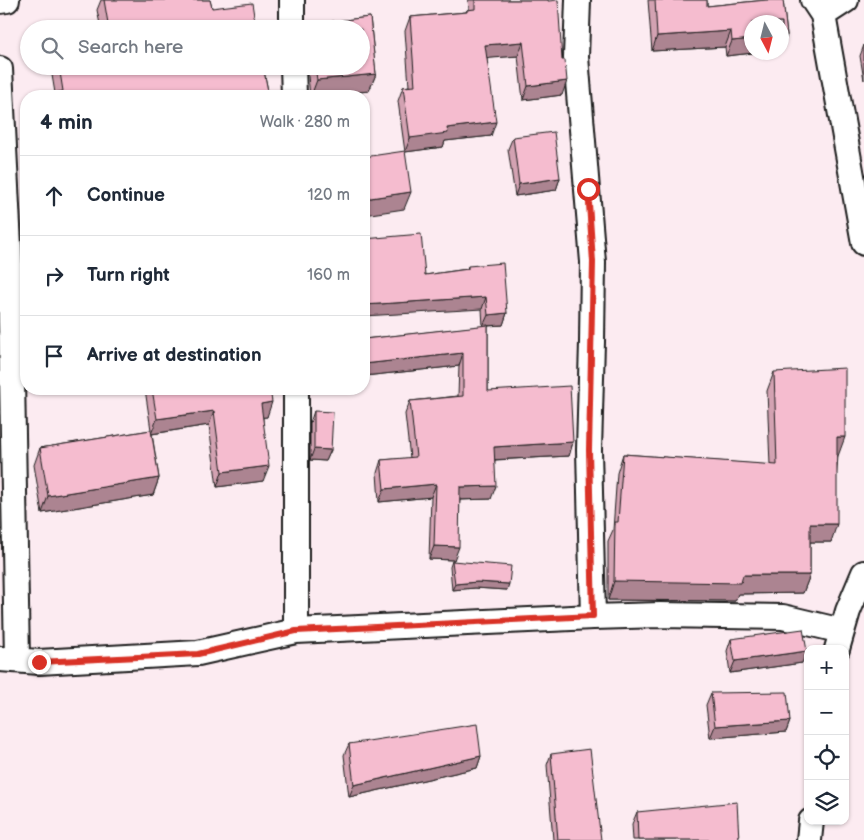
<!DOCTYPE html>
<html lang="en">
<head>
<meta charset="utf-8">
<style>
  :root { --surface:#fff; --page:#f6f6f7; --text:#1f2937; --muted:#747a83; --line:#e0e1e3 }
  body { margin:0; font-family:"Balsamiq Sans",sans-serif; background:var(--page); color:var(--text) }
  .controls { position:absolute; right:15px; bottom:15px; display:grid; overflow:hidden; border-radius:10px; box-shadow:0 1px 4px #0004 }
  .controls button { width:45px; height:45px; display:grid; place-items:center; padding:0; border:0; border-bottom:1px solid var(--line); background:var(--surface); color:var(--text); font:25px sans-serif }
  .compass { position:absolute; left:744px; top:15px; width:45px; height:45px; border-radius:50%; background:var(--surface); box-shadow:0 1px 4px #0004; rotate:173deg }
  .stop { position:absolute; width:15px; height:15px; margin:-11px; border:4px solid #d93025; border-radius:50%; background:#fff }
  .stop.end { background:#d93025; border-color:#fff; box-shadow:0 1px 5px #0008 }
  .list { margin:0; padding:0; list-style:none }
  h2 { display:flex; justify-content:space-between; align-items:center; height:65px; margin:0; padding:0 20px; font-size:21px }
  h2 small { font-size:16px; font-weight:400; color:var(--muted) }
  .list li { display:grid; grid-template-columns:32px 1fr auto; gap:15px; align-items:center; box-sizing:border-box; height:80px; padding:0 20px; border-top:1px solid var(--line) }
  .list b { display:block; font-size:19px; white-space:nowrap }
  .list em { font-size:16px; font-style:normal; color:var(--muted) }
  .icon { flex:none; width:28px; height:28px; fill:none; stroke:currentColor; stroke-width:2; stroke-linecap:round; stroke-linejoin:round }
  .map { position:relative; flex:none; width:864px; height:840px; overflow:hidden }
  .search { position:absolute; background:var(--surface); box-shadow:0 1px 4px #0004; left:20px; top:20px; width:350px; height:55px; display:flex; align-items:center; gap:12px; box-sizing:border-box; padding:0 18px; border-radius:28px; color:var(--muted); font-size:19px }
  .panel { position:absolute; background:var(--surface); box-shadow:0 1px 4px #0004; left:20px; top:90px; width:350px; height:305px; border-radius:20px }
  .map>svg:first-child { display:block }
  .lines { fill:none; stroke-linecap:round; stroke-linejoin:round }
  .minor-casing { stroke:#1c1c1c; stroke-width:28 }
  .minor { stroke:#fff; stroke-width:24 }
  .wall { fill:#d3a2b2; stroke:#1c1c1c }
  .shaded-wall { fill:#ac8491; stroke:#1c1c1c }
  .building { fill:#f5bccf; stroke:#1c1c1c }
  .route { stroke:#d93025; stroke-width:6 }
</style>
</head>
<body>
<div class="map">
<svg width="864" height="840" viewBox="0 0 864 840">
  <rect width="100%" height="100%" fill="#fcebf1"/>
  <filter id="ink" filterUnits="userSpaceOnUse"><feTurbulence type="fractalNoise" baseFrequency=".02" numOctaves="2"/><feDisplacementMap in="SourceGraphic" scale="10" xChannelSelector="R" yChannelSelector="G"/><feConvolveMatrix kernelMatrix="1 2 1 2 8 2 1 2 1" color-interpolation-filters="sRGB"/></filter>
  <g filter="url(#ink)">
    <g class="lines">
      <defs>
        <path id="minor" d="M292 0V29
          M578 0 576 57 593 262 592 342 589 450 593 617
          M813 0 823 15 864 243
          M0 1 7 0
          M823 15 846 0
          M293 66 294 96
          M0 69 10 265 17 660
          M296 631V389
          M837 649 848 611 864 573
          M0 659 39 662 198 653 296 631 593 617 660 615 783 617 842 631
          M809 840 811 821"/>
      </defs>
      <use href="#minor" class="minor-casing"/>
      <use href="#minor" class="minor"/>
    </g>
    <path class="wall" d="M101 0H210L212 8 256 29H101L97 10Z
      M468 0H548L562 95 523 100 518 56 487 58 491 136 445 141 443 147 405 152 398 101 403 87 409 86 405 31 410 17 466 12 467 10 469 9Z
      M648 0H707V6L766 0H783L787 35 782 49V22H752V52H762L726 56 725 47 652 51Z
      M370 17 376 74 369 91 321 96H310L307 66H361V29H308L310 24Z
      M864 45V80L860 56Z
      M55 66H263L269 96H43L44 95 55 93 52 75Z
      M513 137 560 178 556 190 515 196 508 149Z
      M468 266 507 313 503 325 488 326V391L573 442 569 456 495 460 491 499 460 500 454 560 429 559 431 497 379 502 377 473 381 460 410 458 405 414 410 401 458 396 459 366 364 376V339L483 326 482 309 425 275 467 269Z
      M774 372 838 456 831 542H810V575L803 593 738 594 735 601 608 600V541L613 530 617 473 623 454 770 465 767 391Z
      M145 389H270L267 417H263V481L217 487 209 425 152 434 159 478 153 495 42 513 34 465 40 448 151 430Z
      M314 411 331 450 326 461 310 460V423Z
      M452 561 507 590 475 588 452 590 450 567Z
      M731 639 802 663 730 673 727 651Z
      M711 693 790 721 786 732 710 738 706 705Z
      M349 744 481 756 477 768 349 797 344 755Z
      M551 754 601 840H553L547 765Z
      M637 812 739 840H633L632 824Z"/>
    <path class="shaded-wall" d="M731 31 725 47 652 51 657 36Z
      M782 35H787L782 49Z
      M752 39V52H762L726 56 732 41Z
      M523 42 518 56 480 59 485 45Z
      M376 74 369 91 321 96H311L317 80Z
      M567 81 562 95 523 100 528 86Z
      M496 122 491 136 445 141 443 147 405 152 410 138 447 128Z
      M560 178 556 190 515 196 519 184Z
      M411 192 404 209 364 215V199Z
      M486 297 482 309 364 316V305Z
      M507 313 503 325 483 326 488 315Z
      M463 353 459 366 364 376V364Z
      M272 402 267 417 256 418 261 404Z
      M214 411 209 425 151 434 157 419Z
      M837 437H845L838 456H830Z
      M573 442 569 456 490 460 494 447Z
      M314 449 331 450 326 461 310 460Z
      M269 466 263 481 217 487 222 472Z
      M159 478 153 495 42 513 48 496Z
      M436 484 431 497 379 502 384 489Z
      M496 486 491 499 455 500 460 487Z
      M810 524H837L831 542H803Z
      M434 546 459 547 454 560 429 559Z
      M743 575H810L803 593 738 594 735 601 608 600 614 581Z
      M477 582 509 584 507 590 475 588 452 590 455 584Z
      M807 651 802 663 730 673 735 661Z
      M790 721 786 732 710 738 715 726Z
      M481 756 477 768 349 797 354 785Z"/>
    <path class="building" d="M104 0H210L212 8 252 3 256 29H109Z
      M475 0H548V1L558 0 562 60H565L567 81 528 86 523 42 485 45 496 122 447 128 448 133 410 138 403 87 415 86 410 17 467 12V10L475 9Z
      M655 0H707V6L766 0H783L787 35H782V22H752V39L732 41 731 31 657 36Z
      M370 17 376 74 317 80 315 66H361V29H311L310 24Z
      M59 66H263L269 96H44V95L63 91Z
      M554 132 560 178 519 184 513 137Z
      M405 151 411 192 364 199V157Z
      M421 234 425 275 468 269V266L503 263 507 313 488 315 486 297 364 305V239Z
      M488 325V391L570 386 573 442 494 447 496 486 460 487 459 547 434 546 436 484 384 489 381 460 416 457 410 401 463 396V353L364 364V339Z
      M845 368V437H837V524H810V575H743L741 583 614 581 615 522H618L623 454 777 465 774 372Z
      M152 389H270L272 402 261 404 269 466 222 472 214 411 157 419Z
      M314 411 333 412 331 450 314 449Z
      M151 430 159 478 48 496 40 448Z
      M452 561 511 566 509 584 477 582 455 584Z
      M803 629 807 651 735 661 731 639Z
      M787 692 790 721 715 726 711 693Z
      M477 724 481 756 354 785 349 744Z
      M590 749 601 840H558L551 754Z
      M737 802 739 840H638L637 812Z"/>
  </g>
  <g class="lines" filter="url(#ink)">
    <path class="route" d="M39 662 198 654 296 631 593 616 589 450 593 262 588 189"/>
  </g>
</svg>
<div class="controls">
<button>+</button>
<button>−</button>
<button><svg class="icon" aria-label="locate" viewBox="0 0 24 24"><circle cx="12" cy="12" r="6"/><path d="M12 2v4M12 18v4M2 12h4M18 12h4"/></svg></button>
<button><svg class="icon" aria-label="layers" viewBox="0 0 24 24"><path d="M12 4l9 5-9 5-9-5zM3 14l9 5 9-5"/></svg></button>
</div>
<svg class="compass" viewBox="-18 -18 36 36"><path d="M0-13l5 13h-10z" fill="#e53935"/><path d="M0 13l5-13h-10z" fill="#747a83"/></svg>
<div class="stop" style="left:588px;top:189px"></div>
<div class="stop end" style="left:39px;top:662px"></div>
<div class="search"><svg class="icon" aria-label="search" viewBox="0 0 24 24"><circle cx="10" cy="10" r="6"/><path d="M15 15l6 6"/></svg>Search here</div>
<section class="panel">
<h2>4 min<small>Walk · 280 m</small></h2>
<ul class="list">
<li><svg class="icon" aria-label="ahead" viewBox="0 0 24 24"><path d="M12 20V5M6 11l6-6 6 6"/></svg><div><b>Continue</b></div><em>120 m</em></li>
<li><svg class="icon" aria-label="right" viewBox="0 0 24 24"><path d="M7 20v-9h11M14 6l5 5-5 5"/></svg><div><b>Turn right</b></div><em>160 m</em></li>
<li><svg class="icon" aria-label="arrive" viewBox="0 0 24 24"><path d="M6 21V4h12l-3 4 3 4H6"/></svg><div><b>Arrive at destination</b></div></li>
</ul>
</section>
</div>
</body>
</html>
